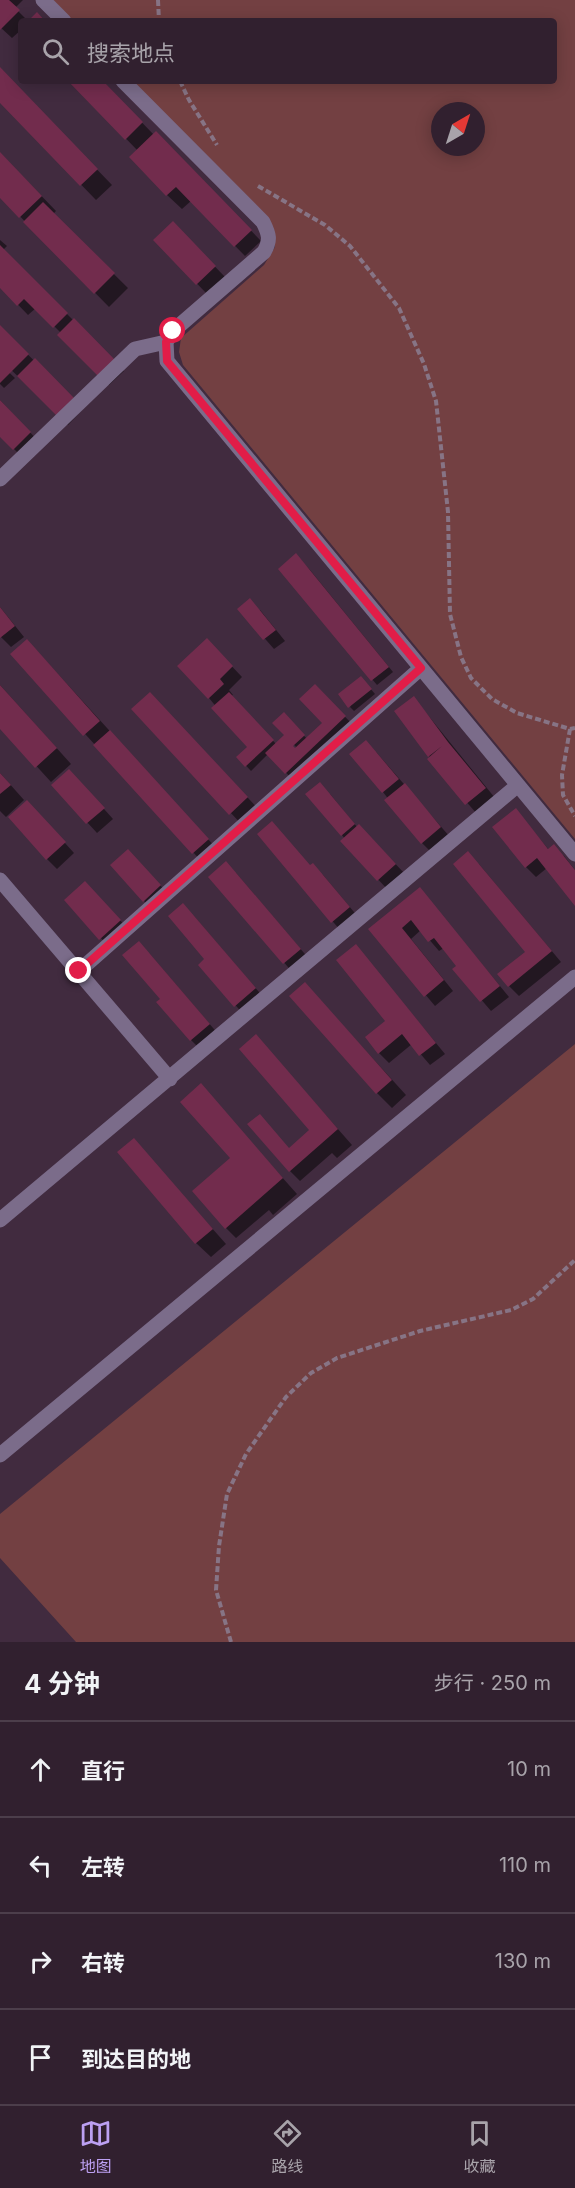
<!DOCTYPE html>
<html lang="zh">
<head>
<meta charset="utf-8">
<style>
  :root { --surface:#31202f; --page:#3d2d3b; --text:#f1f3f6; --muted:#a8a3aa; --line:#4c3e4b; --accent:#bca0f2 }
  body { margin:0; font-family:Inter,"Noto Sans SC",sans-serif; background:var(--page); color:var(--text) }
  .compass { position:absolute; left:431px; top:102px; width:54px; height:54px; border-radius:50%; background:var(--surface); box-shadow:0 3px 15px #0003; rotate:39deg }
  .stop { position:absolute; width:18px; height:18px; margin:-14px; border:4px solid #e11d48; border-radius:50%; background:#fff }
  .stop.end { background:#e11d48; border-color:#fff; box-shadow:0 2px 6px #0008 }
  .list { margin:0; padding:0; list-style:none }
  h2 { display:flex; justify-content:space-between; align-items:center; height:78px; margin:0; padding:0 24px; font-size:26px }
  h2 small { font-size:20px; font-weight:400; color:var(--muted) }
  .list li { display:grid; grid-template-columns:39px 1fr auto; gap:18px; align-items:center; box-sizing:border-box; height:96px; padding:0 24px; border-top:2px solid var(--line) }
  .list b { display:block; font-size:22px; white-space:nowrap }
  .list em { font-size:20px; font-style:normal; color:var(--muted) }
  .icon { flex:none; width:33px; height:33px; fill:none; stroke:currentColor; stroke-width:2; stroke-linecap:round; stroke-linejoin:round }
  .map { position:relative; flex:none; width:575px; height:1642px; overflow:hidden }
  .search { position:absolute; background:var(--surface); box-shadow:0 3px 15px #0003; left:18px; right:18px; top:18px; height:66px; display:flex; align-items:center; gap:15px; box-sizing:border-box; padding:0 21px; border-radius:6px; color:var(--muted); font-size:22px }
  .sheet { height:462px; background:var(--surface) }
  nav { display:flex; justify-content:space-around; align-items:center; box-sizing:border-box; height:84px; border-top:2px solid var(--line); background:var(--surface); font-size:16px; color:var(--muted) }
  nav a { display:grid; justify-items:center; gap:3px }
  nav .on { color:var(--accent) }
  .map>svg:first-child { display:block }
  .green { fill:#734042; fill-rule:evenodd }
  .shadow { fill:#0007 }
  .building { fill:#722c4d }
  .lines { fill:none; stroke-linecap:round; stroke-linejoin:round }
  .path { stroke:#877485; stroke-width:4; stroke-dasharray:6 3; stroke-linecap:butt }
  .minor { stroke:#7b6c8a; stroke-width:15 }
  .route { stroke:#e11d48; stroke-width:8 }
</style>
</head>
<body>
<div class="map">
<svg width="575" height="1642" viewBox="0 0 575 1642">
  <rect width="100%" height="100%" fill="#412b3f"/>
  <path class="green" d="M53 0H575V839L183 365 179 352 181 338 264 265 275 247V238L131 81H554V21H73ZM440 111H476V147H440Z
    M575 1044V1642H76L0 1558V1514Z"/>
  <path class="shadow" d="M0 0H23L15 8 28 21H21V30L12 38 0 27Z
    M0 69 112 185 96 200 0 101Z
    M70 81H102L154 135 171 147 261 241 245 256 191 201 182 209 167 195 138 151Z
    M0 153 56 211 53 214 128 288 109 307 0 196Z
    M173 223 225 277 207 294 155 240Z
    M0 240 7 246 3 250 124 371 109 385 59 335 61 333 36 308 28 315 0 286Z
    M0 327 83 409 68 425 0 359Z
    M0 364 15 378 4 388 0 384Z
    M0 400 40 443 24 459 0 435Z
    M296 555 310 570 393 672 377 685 361 666Z
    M0 607 24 637 11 647 0 636Z
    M239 609 260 610 285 641 274 649Z
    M207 640 242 677 229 690 233 695 231 696 276 744 295 750 297 748 274 723 284 714 307 739 324 723 315 686 355 727 296 783 268 754 251 771 238 757 249 747 209 698Z
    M37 651 218 850 203 863 12 654Z
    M365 682 375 694 354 711 350 707Z
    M0 685 71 764 51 782 0 726Z
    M414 698 495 798 477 814 429 759 431 758 429 756Z
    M164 708 262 813 245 828 133 709Z
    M376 752 450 837 432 853 422 843 383 792Z
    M0 773 24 800 6 817 0 811Z
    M79 781 113 819 97 833 53 785Z
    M330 794 357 827 369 836 405 874 388 890 342 841 345 839 342 835Z
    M516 810 549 850 564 856 575 870V903L547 868 536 877 526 867Z
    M37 812 74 853 57 869 47 859Z
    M138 861 170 896 154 911 144 901Z
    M478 863 561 962 519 996 509 986 527 952Z
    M310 867 323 875 359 918 342 932 295 879Z
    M236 873 310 960 294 974 210 877Z
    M420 889 509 997 491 1011 455 969 458 966 444 948 439 951 421 930 411 939 453 991 435 1006 371 930Z
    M95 893 130 931 111 949 66 900Z
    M193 915 265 999 245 1016 200 965 207 959Z
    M356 946 445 1054 430 1065 412 1044 389 1063 379 1053 387 1021Z
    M149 953 219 1035 201 1050 191 1040 162 999Z
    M305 984 406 1095 392 1108 377 1093Z
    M256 1036 352 1145 337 1158 332 1153 300 1181 290 1171V1149L315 1135Z
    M201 1086 297 1194 273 1215 269 1210 236 1238 226 1228 232 1158Z
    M134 1140 226 1244 211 1257 196 1243Z"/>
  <path class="building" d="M0 0H9L20 10 0 30Z
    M37 12 45 21H28Z
    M0 67 98 169 80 186 0 103Z
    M68 81H103L143 122 125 140Z
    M156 131 252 230 234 247 176 187 166 196 129 157Z
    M0 152 42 196 19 218 0 198Z
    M43 202 115 273 94 294 23 222Z
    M173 221 216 266 196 285 153 240Z
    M0 245 68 313 53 328 24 299 17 306 0 288Z
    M74 318 115 360 98 376 57 335Z
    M0 325 29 354 0 383Z
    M35 358 74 398 57 416 17 376Z
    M0 400 31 432 13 450 0 437Z
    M296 553 389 667 371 681 278 569Z
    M250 598 276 630 263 640 237 609Z
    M0 607 15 626 0 638Z
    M207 638 233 666 220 679 224 684 208 699 177 666Z
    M27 639 100 721 83 736 10 654Z
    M361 676 372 689 348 708 338 694Z
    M315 684 346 716 285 774 265 753 284 735 272 723 284 712 305 735 293 746 295 748 322 723 299 699Z
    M0 685 57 748 35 768 0 729Z
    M150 692 248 797 229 815 131 709Z
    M229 692 274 740 245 767 236 757 247 747 211 708Z
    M414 696 448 742 486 788 465 805 427 759 442 746 428 757 394 711Z
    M110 730 209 839 192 854 93 745Z
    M366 740 399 779 382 793 349 754Z
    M69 769 105 808 86 824 51 785Z
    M0 773 11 785 0 794Z
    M320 782 355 824 341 836 305 794Z
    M405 783 441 827 421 844 384 800Z
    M27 800 66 842 46 860 8 817Z
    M516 808 548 849 554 844 575 870V906L537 858 525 868 492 827Z
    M272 821 310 865 313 863 350 907 331 923 257 834Z
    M359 824 396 864 377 881 340 841Z
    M128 849 161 885 143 902 110 865Z
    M468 851 552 951 508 987 497 974 525 952 453 864Z
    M226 861 301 949 283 964 208 877Z
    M85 881 121 920 99 940 64 900Z
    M420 887 500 986 480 1002 452 969 456 966 434 938 428 942 411 920 402 928 444 980 424 997 368 929Z
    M183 903 256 988 234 1007 198 965 204 959 168 916Z
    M139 941 210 1024 190 1041 156 1002 160 999 122 955Z
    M356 944 436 1043 419 1056 402 1034 378 1054 365 1037 385 1021 336 960Z
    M305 982 392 1080 376 1094 289 996Z
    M256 1034 338 1129 289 1172 247 1124 260 1114 289 1148 309 1130 239 1049Z
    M201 1083 283 1178 225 1229 192 1191 230 1158 180 1102Z
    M134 1138 213 1229 195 1244 117 1152Z"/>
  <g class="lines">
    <path class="path" d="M158 0 159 21
      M180 81 189 100 217 145
      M258 186 325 225 350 246 399 308 424 364 436 401 448 512 450 614 461 657 471 678 492 699 517 713 570 729 575 728
      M570 729 562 775 563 795 575 816
      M231 1642 216 1590 219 1546 227 1494 246 1454 286 1397 311 1373 337 1358 420 1331 511 1310 533 1299 575 1260"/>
    <path class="minor" d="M43 0 64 21
      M123 81 263 222C269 234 271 240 264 252L173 331 166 342 167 361 575 854
      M0 479 135 349 166 342
      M0 880 170 1079
      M79 971 421 668
      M0 1220 518 785
      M0 1455 575 977"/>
  </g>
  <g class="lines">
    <path class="route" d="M79 971 421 668 167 361 166 342 173 331"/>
  </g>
</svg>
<svg class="compass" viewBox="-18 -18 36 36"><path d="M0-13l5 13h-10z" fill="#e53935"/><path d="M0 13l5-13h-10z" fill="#a8a3aa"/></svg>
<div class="stop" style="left:173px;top:331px"></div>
<div class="stop end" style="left:79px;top:971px"></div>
<div class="search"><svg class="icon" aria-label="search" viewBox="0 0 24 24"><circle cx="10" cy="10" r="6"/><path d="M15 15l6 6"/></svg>搜索地点</div>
</div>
<section class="sheet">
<h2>4 分钟<small>步行 · 250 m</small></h2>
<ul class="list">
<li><svg class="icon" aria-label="ahead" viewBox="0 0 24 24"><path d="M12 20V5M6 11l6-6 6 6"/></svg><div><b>直行</b></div><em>10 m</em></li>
<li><svg class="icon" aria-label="left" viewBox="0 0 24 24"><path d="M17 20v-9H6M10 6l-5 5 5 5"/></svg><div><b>左转</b></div><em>110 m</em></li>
<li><svg class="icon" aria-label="right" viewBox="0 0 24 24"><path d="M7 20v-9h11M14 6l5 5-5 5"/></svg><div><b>右转</b></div><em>130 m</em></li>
<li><svg class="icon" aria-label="arrive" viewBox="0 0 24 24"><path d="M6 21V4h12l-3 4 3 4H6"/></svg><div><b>到达目的地</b></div></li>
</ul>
</section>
<nav>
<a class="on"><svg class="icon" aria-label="map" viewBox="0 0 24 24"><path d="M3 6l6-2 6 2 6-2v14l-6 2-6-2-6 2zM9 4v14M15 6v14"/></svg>地图</a>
<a><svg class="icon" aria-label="directions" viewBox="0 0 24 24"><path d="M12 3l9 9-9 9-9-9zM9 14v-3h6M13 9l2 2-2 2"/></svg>路线</a>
<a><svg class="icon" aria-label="saved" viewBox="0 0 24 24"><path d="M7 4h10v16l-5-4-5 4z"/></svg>收藏</a>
</nav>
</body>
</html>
